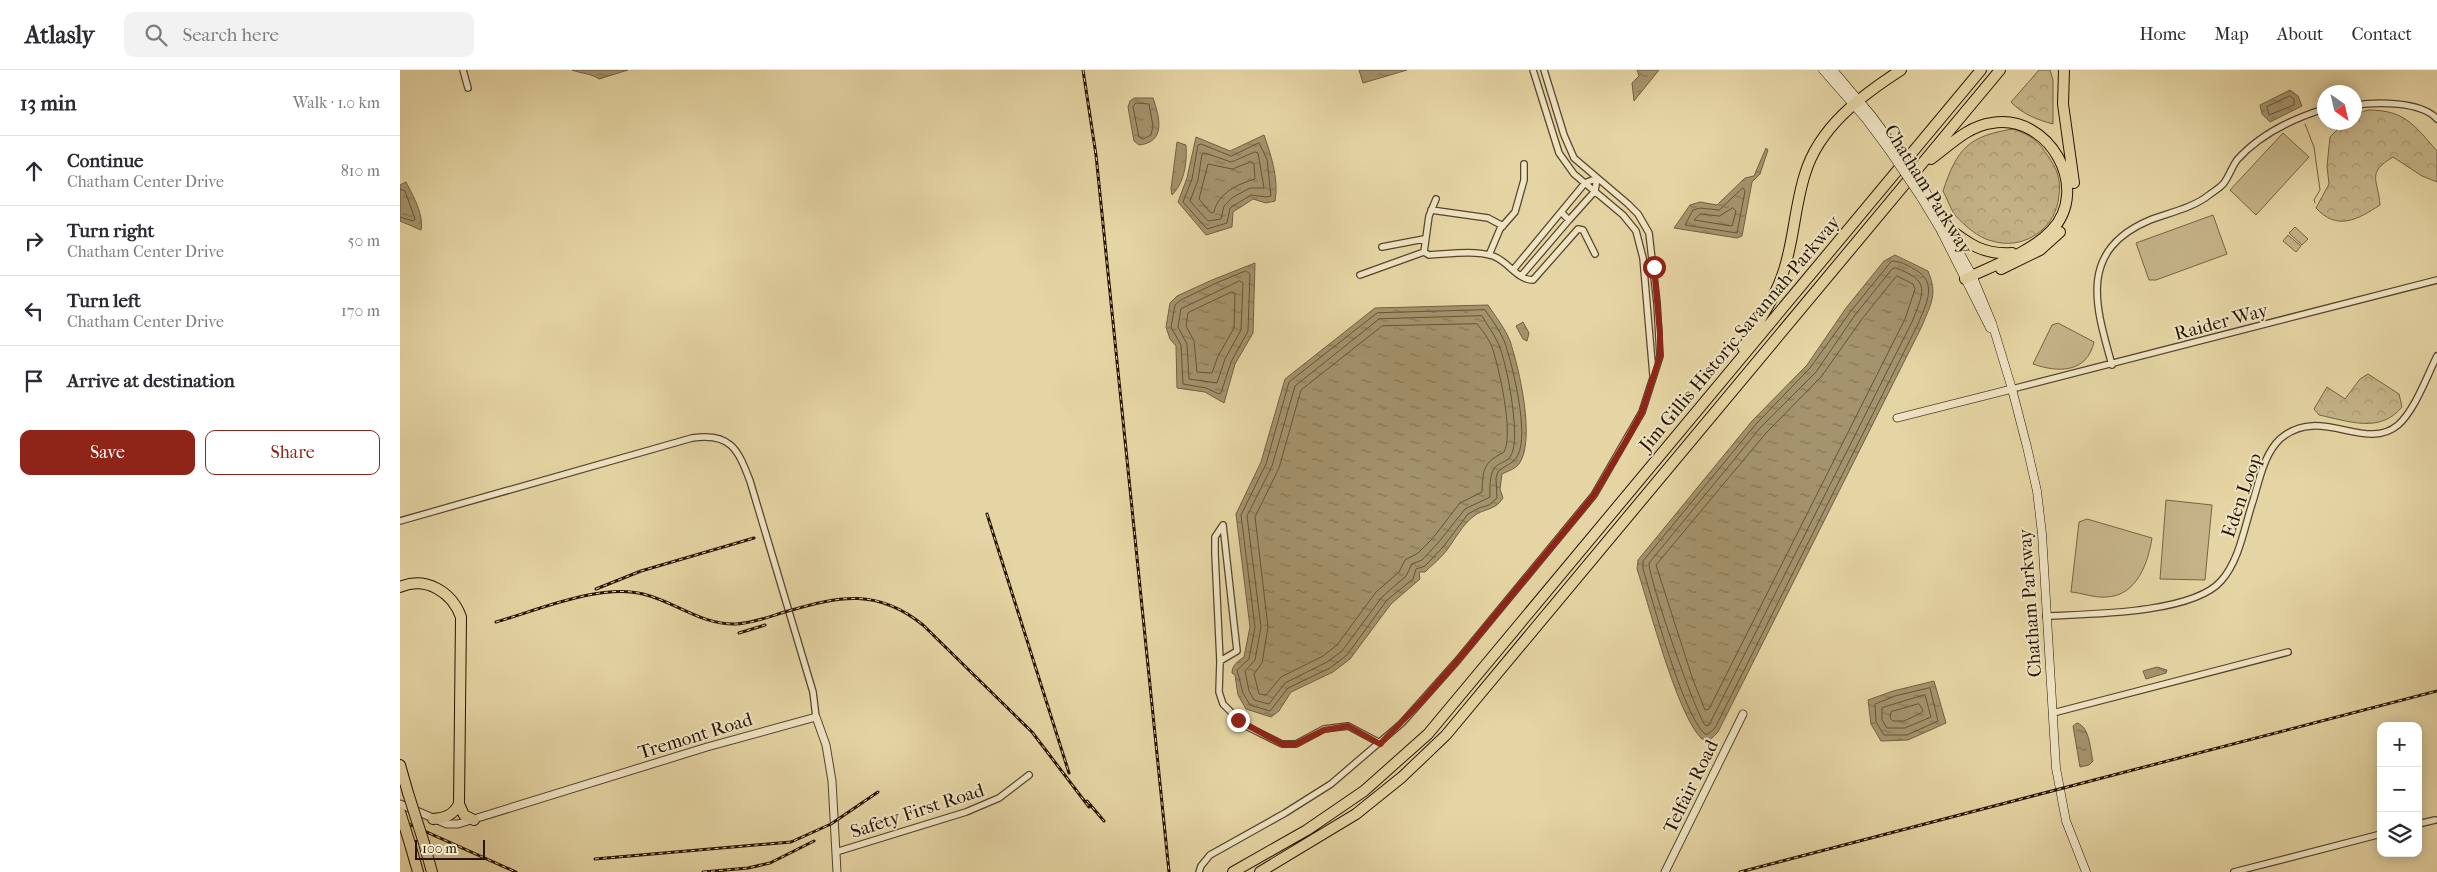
<!DOCTYPE html>
<html lang="en">
<head>
<meta charset="utf-8">
<style>
  :root { --surface:#fff; --page:#f2f2f3; --text:#2b2b33; --muted:#7c7c81; --line:#e1e1e2; --accent:#8f2418 }
  body { margin:0; font-family:"IM FELL French Canon",serif; background:var(--page); color:var(--text) }
  .controls { position:absolute; right:15px; bottom:15px; display:grid; overflow:hidden; border-radius:10px; box-shadow:0 2px 12px #0003 }
  .controls button { width:45px; height:45px; display:grid; place-items:center; padding:0; border:0; border-bottom:1px solid var(--line); background:var(--surface); color:var(--text); font:25px sans-serif }
  .compass { position:absolute; left:1917px; top:15px; width:45px; height:45px; border-radius:50%; background:var(--surface); box-shadow:0 2px 12px #0003; rotate:146deg }
  .scale { position:absolute; left:15px; bottom:12px; width:70px; box-sizing:border-box; padding-left:5px; border:2px solid #251400; border-top:0; font-size:14px; line-height:18px; white-space:nowrap; color:#251400; -webkit-text-stroke:4px #efe4c4; paint-order:stroke }
  .stop { position:absolute; width:15px; height:15px; margin:-11px; border:4px solid #8f2418; border-radius:50%; background:#fff }
  .stop.end { background:#8f2418; border-color:#fff; box-shadow:0 1px 5px #0008 }
  .list { margin:0; padding:0; list-style:none }
  h2 { display:flex; justify-content:space-between; align-items:center; height:65px; margin:0; padding:0 20px; font-size:21px }
  h2 small { font-size:16px; font-weight:400; color:var(--muted) }
  .list li { display:grid; grid-template-columns:32px 1fr auto; gap:15px; align-items:center; box-sizing:border-box; height:70px; padding:0 20px; border-top:1px solid var(--line) }
  .list b { display:block; font-size:19px; white-space:nowrap }
  .list p { margin:0; font-size:16px; white-space:nowrap; color:var(--muted) }
  .list em { font-size:16px; font-style:normal; color:var(--muted) }
  .actions { display:flex; gap:10px; padding:15px 20px }
  .actions a { flex:1; padding:11px 0; border:1px solid var(--accent); border-radius:10px; text-align:center; font-size:18px; color:var(--accent) }
  .actions .main { background:var(--accent); color:#fff }
  .icon { flex:none; width:28px; height:28px; fill:none; stroke:currentColor; stroke-width:2; stroke-linecap:round; stroke-linejoin:round }
  .map { position:relative; flex:none; width:2037px; height:802px; overflow:hidden }
  header { display:flex; align-items:center; gap:30px; box-sizing:border-box; height:70px; padding:0 25px; background:var(--surface); border-bottom:1px solid var(--line) }
  header strong { font-size:24px }
  nav { display:flex; gap:28px; margin-inline-start:auto; font-size:18px }
  .search { width:350px; height:45px; background:var(--page); display:flex; align-items:center; gap:12px; box-sizing:border-box; padding:0 18px; border-radius:10px; color:var(--muted); font-size:19px }
  main { display:flex }
  aside { flex:1; background:var(--surface) }
  .map>svg:first-child { display:block }
  .forest { fill:url(#forest-crowns); stroke:#756444 }
  .garden { fill:#c5b488; stroke:#756444 }
  .water { fill:url(#water-ripples); stroke:#716041 }
  .lines { fill:none; stroke-linecap:round; stroke-linejoin:round }
  .shore { stroke:#645436; stroke-width:1 }
  .stream { stroke:#716041; stroke-width:1 }
  .minor-casing { stroke:#554429; stroke-width:8 }
  .tertiary-casing { stroke:#554429; stroke-width:9 }
  .secondary-casing { stroke:#251400; stroke-width:9 }
  .motorway-casing { stroke:#251400; stroke-width:12 }
  .minor { stroke:#efe4c4; stroke-width:5.5 }
  .tertiary { stroke:#efe4c4; stroke-width:7 }
  .secondary { stroke:#efe4c4; stroke-width:8 }
  .motorway { stroke:#e6d5a4; stroke-width:10 }
  .rail-casing { stroke:#251400; stroke-width:3 }
  .rail { stroke:#efe4c4; stroke-width:1; stroke-dasharray:4; stroke-linecap:butt }
  .secondary-bridge-casing { stroke:#251400; stroke-width:9; stroke-linecap:butt }
  .motorway-bridge-casing { stroke:#251400; stroke-width:12; stroke-linecap:butt }
  .secondary-bridge { stroke:#efe4c4; stroke-width:8 }
  .motorway-bridge { stroke:#e6d5a4; stroke-width:10 }
  .route { stroke:#8f2418; stroke-width:6 }
  .labels { text-anchor:middle; stroke-width:4; stroke-linejoin:round; paint-order:stroke }
  .street-label { font-size:19px; fill:#251400; stroke:#efe4c4 }
</style>
</head>
<body>
<header>
<strong>Atlasly</strong>
<div class="search"><svg class="icon" aria-label="search" viewBox="0 0 24 24"><circle cx="10" cy="10" r="6"/><path d="M15 15l6 6"/></svg>Search here</div>
<nav><a>Home</a><a>Map</a><a>About</a><a>Contact</a></nav>
</header>
<main>
<aside>
<h2>13 min<small>Walk · 1.0 km</small></h2>
<ul class="list">
<li><svg class="icon" aria-label="ahead" viewBox="0 0 24 24"><path d="M12 20V5M6 11l6-6 6 6"/></svg><div><b>Continue</b><p>Chatham Center Drive</p></div><em>810 m</em></li>
<li><svg class="icon" aria-label="right" viewBox="0 0 24 24"><path d="M7 20v-9h11M14 6l5 5-5 5"/></svg><div><b>Turn right</b><p>Chatham Center Drive</p></div><em>50 m</em></li>
<li><svg class="icon" aria-label="left" viewBox="0 0 24 24"><path d="M17 20v-9H6M10 6l-5 5 5 5"/></svg><div><b>Turn left</b><p>Chatham Center Drive</p></div><em>170 m</em></li>
<li><svg class="icon" aria-label="arrive" viewBox="0 0 24 24"><path d="M6 21V4h12l-3 4 3 4H6"/></svg><div><b>Arrive at destination</b></div></li>
</ul>
<div class="actions"><a class="main">Save</a><a>Share</a></div>
</aside>
<div class="map">
<svg width="2037" height="802" viewBox="0 0 2037 802">
  <defs>
    <pattern id="forest-crowns" width="20" height="18" patternUnits="userSpaceOnUse" patternTransform="scale(1.25)"><rect width="20" height="18" fill="#c5b488"/><path d="M2 6a3 3 0 1 1 6 0M12 15a3 3 0 1 1 6 0" fill="none" stroke="#a99a74"/></pattern>
    <pattern id="water-ripples" width="26" height="14" patternUnits="userSpaceOnUse" patternTransform="scale(1.25)"><rect width="26" height="14" fill="#a4936c"/><path d="M2 4q2-2 4 0t4 0M15 11q2-2 4 0t4 0" fill="none" stroke="#857756"/></pattern>
  </defs>
  <rect width="100%" height="100%" fill="#e6d5a4"/>
  <filter id="stains"><feTurbulence type="fractalNoise" baseFrequency=".004" numOctaves="4"/><feColorMatrix values="0 0 0 0 .2 0 0 0 0 .09 0 0 0 0 .02 0 0 0 .5 -.17"/></filter>
  <radialGradient id="worn" r=".72"><stop offset=".6" stop-color="#630" stop-opacity="0"/><stop offset="1" stop-color="#630" stop-opacity=".3"/></radialGradient>
  <path class="forest" d="M1639 0H1650L1653 10V54C1638 50 1622 44 1611 32Z
    M1968 40C2005 40 2014 55 2037 81V112L2022 106 1993 87C1966 103 1978 109 1980 135 1957 150 1937 161 1916 138L1929 114 1927 96 1930 67 1944 53 1954 52 1955 44Z
    M1613 59C1633 66 1638 71 1650 89 1660 104 1661 115 1658 132 1652 162 1621 180 1592 171 1578 168 1564 155 1555 145 1550 138 1547 128 1543 121 1557 79 1568 66 1613 59Z
    M1968 304 1999 324 2002 337C1980 364 1948 351 1919 345L1914 339 1927 317 1945 329 1960 309Z"/>
  <path class="garden" d="M1883 63 1909 87 1856 145 1830 120Z
    M1813 145 1827 184 1756 210H1749L1736 173Z
    M1895 157 1908 169 1902 175 1889 163Z
    M1888 165 1901 176 1896 182 1883 171Z
    M1658 253 1694 272C1687 303 1658 303 1633 294L1652 255Z
    M1766 430 1812 435 1805 510 1760 509Z
    M1687 449 1752 468C1748 493 1737 526 1706 527 1695 528 1682 523 1671 522L1679 452Z"/>
  <path class="water" d="M172 0H228L199 9C191 3 182 4 172 0Z
    M959 0H1007L963 13Z
    M1237 0H1259L1234 31 1232 13 1239 6Z
    M1890 20 1898 26 1902 36 1870 52 1862 44 1860 35Z
    M734 28H753C760 48 766 72 739 75L734 71 728 37 730 31Z
    M864 65C871 85 879 109 875 131L866 133 853 129 833 142 832 157 806 165 778 132 787 108 796 67 830 81Z
    M777 72 786 75C787 92 785 112 772 125L771 119Z
    M1366 78 1368 80 1360 104 1352 112 1342 166 1337 168 1274 158 1290 135 1300 132 1317 135 1345 108 1354 106Z
    M6 112C13 126 24 144 21 160L0 151V115Z
    M1495 185 1528 201C1538 225 1531 233 1522 256L1318 662 1310 670 1302 669C1277 645 1250 538 1237 499L1238 490 1352 351 1407 295 1446 238 1484 191Z
    M855 193 853 263 835 294 824 333 805 322 777 318 776 276 770 269 766 257 770 233 777 226 812 210Z
    M1088 235C1095 246 1105 258 1110 271 1119 298 1136 370 1119 394 1115 399 1108 401 1102 404L1100 419 1103 428C1095 441 1084 438 1074 446 1063 454 1055 469 1047 480 1041 488 1032 495 1025 502H1019L1020 509 991 534 950 589 933 602 891 622 879 641 871 647 846 639 838 625 835 605 832 603C832 595 838 591 844 587L850 557 836 444 861 392 885 309 975 238Z
    M1123 252 1129 263 1127 271 1123 269 1116 256Z
    M1757 597 1767 600 1766 603 1746 609 1743 601Z
    M1534 611 1546 653 1508 670 1481 671 1471 654 1468 630 1493 621Z
    M1677 653C1690 657 1690 679 1693 691L1689 695 1680 697 1673 656Z"/>
  <g class="lines">
    <path class="shore" d="M1890 26 1894 29V35L1869 45 1867 37Z
      M736 33 749 34 753 56 751 65 743 69 739 67 733 37Z
      M859 73 867 89 871 126 866 127 851 125 830 138 827 153 807 159 783 132 792 109 798 75 801 74 831 86Z
      M855 82 858 83 864 118H850L833 127 824 136 821 149 808 151 790 131 798 110 802 84 805 83 831 92Z
      M851 92 854 94 855 109C838 114 818 123 814 142L811 143 799 129 808 94 832 99Z
      M1343 118 1345 121 1337 163 1285 155 1293 140 1300 138 1319 140Z
      M0 119 5 121 15 149 13 151 0 147
      M1333 138 1336 141 1332 156 1294 150 1300 144 1319 146Z
      M1492 191C1500 191 1507 195 1514 199 1539 212 1526 234 1518 254L1315 658 1308 664H1305C1283 645 1253 532 1243 499V491L1356 354 1410 298 1451 241Z
      M1496 198C1531 211 1524 221 1512 252L1309 655 1306 656C1296 647 1248 506 1249 493L1360 358 1416 302 1455 245 1492 199Z
      M846 201 850 204 848 261 831 292 821 323 819 324 806 318 783 314 781 275 771 257 775 235 781 230 814 214Z
      M1497 206 1513 214 1515 219 1505 249 1309 639 1305 640 1292 607 1256 495 1366 363 1421 307 1462 249Z
      M840 211 843 213 841 260 825 289 817 313 789 309 787 274 778 257 781 239Z
      M832 222 835 224 834 258 818 286 812 303 797 302 794 271 786 256 788 243Z
      M1085 240C1092 250 1101 262 1105 273 1113 297 1129 363 1118 385 1113 395 1104 395 1098 402L1096 408 1097 428 1089 435 1079 438 1068 444 1043 477 1025 496 1016 499 1013 509 987 530 947 585 930 598 888 618 870 641 850 635 843 623 837 600 849 589 855 557 841 445 866 394 889 312 977 243Z
      M1082 246C1087 255 1094 264 1098 273 1107 292 1119 360 1113 380 1107 402 1088 381 1090 427L1065 439 1038 473 1022 490 1012 494 1006 506 982 527 942 581 927 592 885 613 869 634 854 630 849 621 845 601 855 590 861 557 847 446 872 396 895 316 979 249Z
      M1077 254C1082 260 1089 269 1092 277 1099 297 1114 364 1104 382 1083 393 1083 399 1082 422L1060 433 1032 469 1018 483 1005 490 999 502 976 522 937 575 923 586 881 607 866 625 859 624 854 604 862 593 868 557 855 447 879 398 901 320 982 256Z
      M1530 618 1538 651 1507 665H1484L1476 652 1475 634 1495 626Z
      M1525 625 1531 647 1505 658H1487L1482 650V638Z
      M1519 634 1523 640 1521 643 1504 651H1493L1490 648 1491 642Z"/>
    <path class="stream" d="M1905 54 1914 77 1920 120 1914 130 1915 133"/>
    <defs>
      <path id="minor" d="M63 0 68 18
        M1133 0 1159 83 1174 104 1223 145 1236 161 1243 188 1253 305
        M1954 35C1977 32 2021 31 2037 49
        M1031 140 1088 148 1103 156
        M1161 142 1169 150 1195 121 1197 108
        M982 177 1024 169
        M1024 182 1029 146 1036 129
        M1089 185 1100 159 1115 142 1124 110V94
        M1113 200 1185 113 1197 108
        M960 205 1024 182 1029 185C1049 184 1074 180 1093 186 1108 191 1117 210 1133 210L1178 159 1183 160 1195 184
        M1121 206 1169 150
        M1712 295C1695 235 1678 180 1750 150 1768 143 1793 138 1809 125 1814 121 1820 118 1824 113 1829 106 1832 97 1837 90 1860 64 1892 49 1924 39
        M1612 319 2037 210
        M0 451 292 368C330 362 338 379 350 411L413 622 416 647
        M1646 546C1688 544 1792 544 1821 511 1839 491 1844 459 1852 434 1859 413 1863 385 1880 369 1920 334 1965 383 1998 355 2015 340 2027 306 2037 286
        M820 591 837 581 823 455 815 467V484L820 591 819 622 823 634 844 655 882 674H896L924 659 948 656 980 673
        M1653 643 1888 582
        M2018 754 2035 750
        M436 782 566 742 599 728 629 705
        M799 802 801 796 810 785 885 743 931 714 1002 653 1058 590 1194 425 1242 342 1260 286 1257 233 1249 163 1238 144 1228 134 1174 88 1164 65 1144 0
        M1834 802 1981 764"/>
      <path id="tertiary" d="M1497 348 1612 319
        M0 734 47 754H58L307 677 416 647 426 675 432 711 437 802
        M1265 802 1343 644"/>
      <path id="secondary" d="M1423 0 1466 49 1489 80
        M1433 0 1472 46 1494 76
        M1526 122 1572 205 1592 253 1612 319 1627 377 1637 421 1642 464 1656 698 1666 751 1686 802
        M1520 126 1540 159 1590 258"/>
      <path id="motorway" d="M1664 0 1663 34 1674 113
        M1531 89C1550 75 1568 56 1592 53 1649 43 1692 119 1651 161 1631 182 1592 196 1565 209
        M1547 157C1568 174 1584 185 1612 183
        M1601 199 1640 180 1660 162
        M1343 278C1358 252 1375 229 1384 200 1394 169 1395 135 1405 104 1419 57 1462 25 1501 0
        M0 517C26 506 52 522 61 547L59 734 64 745 74 750
        M0 695 8 723
        M33 749C46 748 53 745 59 734
        M24 773 32 802
        M10 774 18 802
        M833 802 907 760 964 721 1028 664 1581 0
        M860 802 956 744 1002 707 1046 665 1600 0"/>
    </defs>
    <use href="#minor" class="minor-casing"/>
    <use href="#tertiary" class="tertiary-casing"/>
    <use href="#secondary" class="secondary-casing"/>
    <use href="#motorway" class="motorway-casing"/>
    <use href="#minor" class="minor"/>
    <use href="#tertiary" class="tertiary"/>
    <use href="#secondary" class="secondary"/>
    <use href="#motorway" class="motorway"/>
    <defs>
      <path id="rail" d="M683 0 696 85 769 802
        M587 444 669 703
        M196 519 241 501 354 468
        M96 552C138 540 201 513 243 524 276 532 301 555 336 554 354 553 371 546 388 541 440 526 477 518 523 555L632 662 689 737
        M339 563 365 555
        M687 731 704 751
        M0 750 116 802
        M195 789 391 772 431 754 478 722
        M303 802 348 798 370 793 414 771
        M1340 802 2037 621"/>
    </defs>
    <use href="#rail" class="rail-casing"/>
    <use href="#rail" class="rail"/>
    <defs>
      <path id="secondary-bridge" d="M1494 76 1526 122
        M1489 80 1520 126"/>
      <path id="motorway-bridge" d="M8 723 24 773
        M0 742 10 774"/>
    </defs>
    <use href="#secondary-bridge" class="secondary-bridge-casing"/>
    <use href="#motorway-bridge" class="motorway-bridge-casing"/>
    <use href="#secondary-bridge" class="secondary-bridge"/>
    <use href="#motorway-bridge" class="motorway-bridge"/>
  </g>
  <g class="lines">
    <path class="route" d="M838 650 882 674H896L924 660 948 656 980 674 1022 631 1058 590 1182 440 1194 425 1226 371 1242 342 1260 286V264L1254 197"/>
  </g>
  <g class="labels">
    <g class="street-label">
      <text transform="translate(1529 119) rotate(58)" y="7">Chatham Parkway</text>
      <text transform="translate(1821 251) rotate(-15)" y="7">Raider Way</text>
      <text transform="translate(1339 263) rotate(-50)" y="7">Jim Gillis Historic Savannah Parkway</text>
      <text transform="translate(1841 425) rotate(-71)" y="7">Eden Loop</text>
      <text transform="translate(1629 533) rotate(-94)" y="7">Chatham Parkway</text>
      <text transform="translate(295 665) rotate(-17)" y="7">Tremont Road</text>
      <text transform="translate(1290 716) rotate(-64)" y="7">Telfair Road</text>
      <text transform="translate(517 740) rotate(-18)" y="7">Safety First Road</text>
    </g>
  </g>
  <rect width="100%" height="100%" filter="url(#stains)"/>
  <rect width="100%" height="100%" fill="url(#worn)"/>
</svg>
<div class="controls">
<button>+</button>
<button>−</button>
<button><svg class="icon" aria-label="layers" viewBox="0 0 24 24"><path d="M12 4l9 5-9 5-9-5zM3 14l9 5 9-5"/></svg></button>
</div>
<svg class="compass" viewBox="-18 -18 36 36"><path d="M0-13l5 13h-10z" fill="#e53935"/><path d="M0 13l5-13h-10z" fill="#7c7c81"/></svg>
<div class="scale">100 m</div>
<div class="stop" style="left:1254px;top:197px"></div>
<div class="stop end" style="left:838px;top:650px"></div>
</div>
</main>
</body>
</html>
